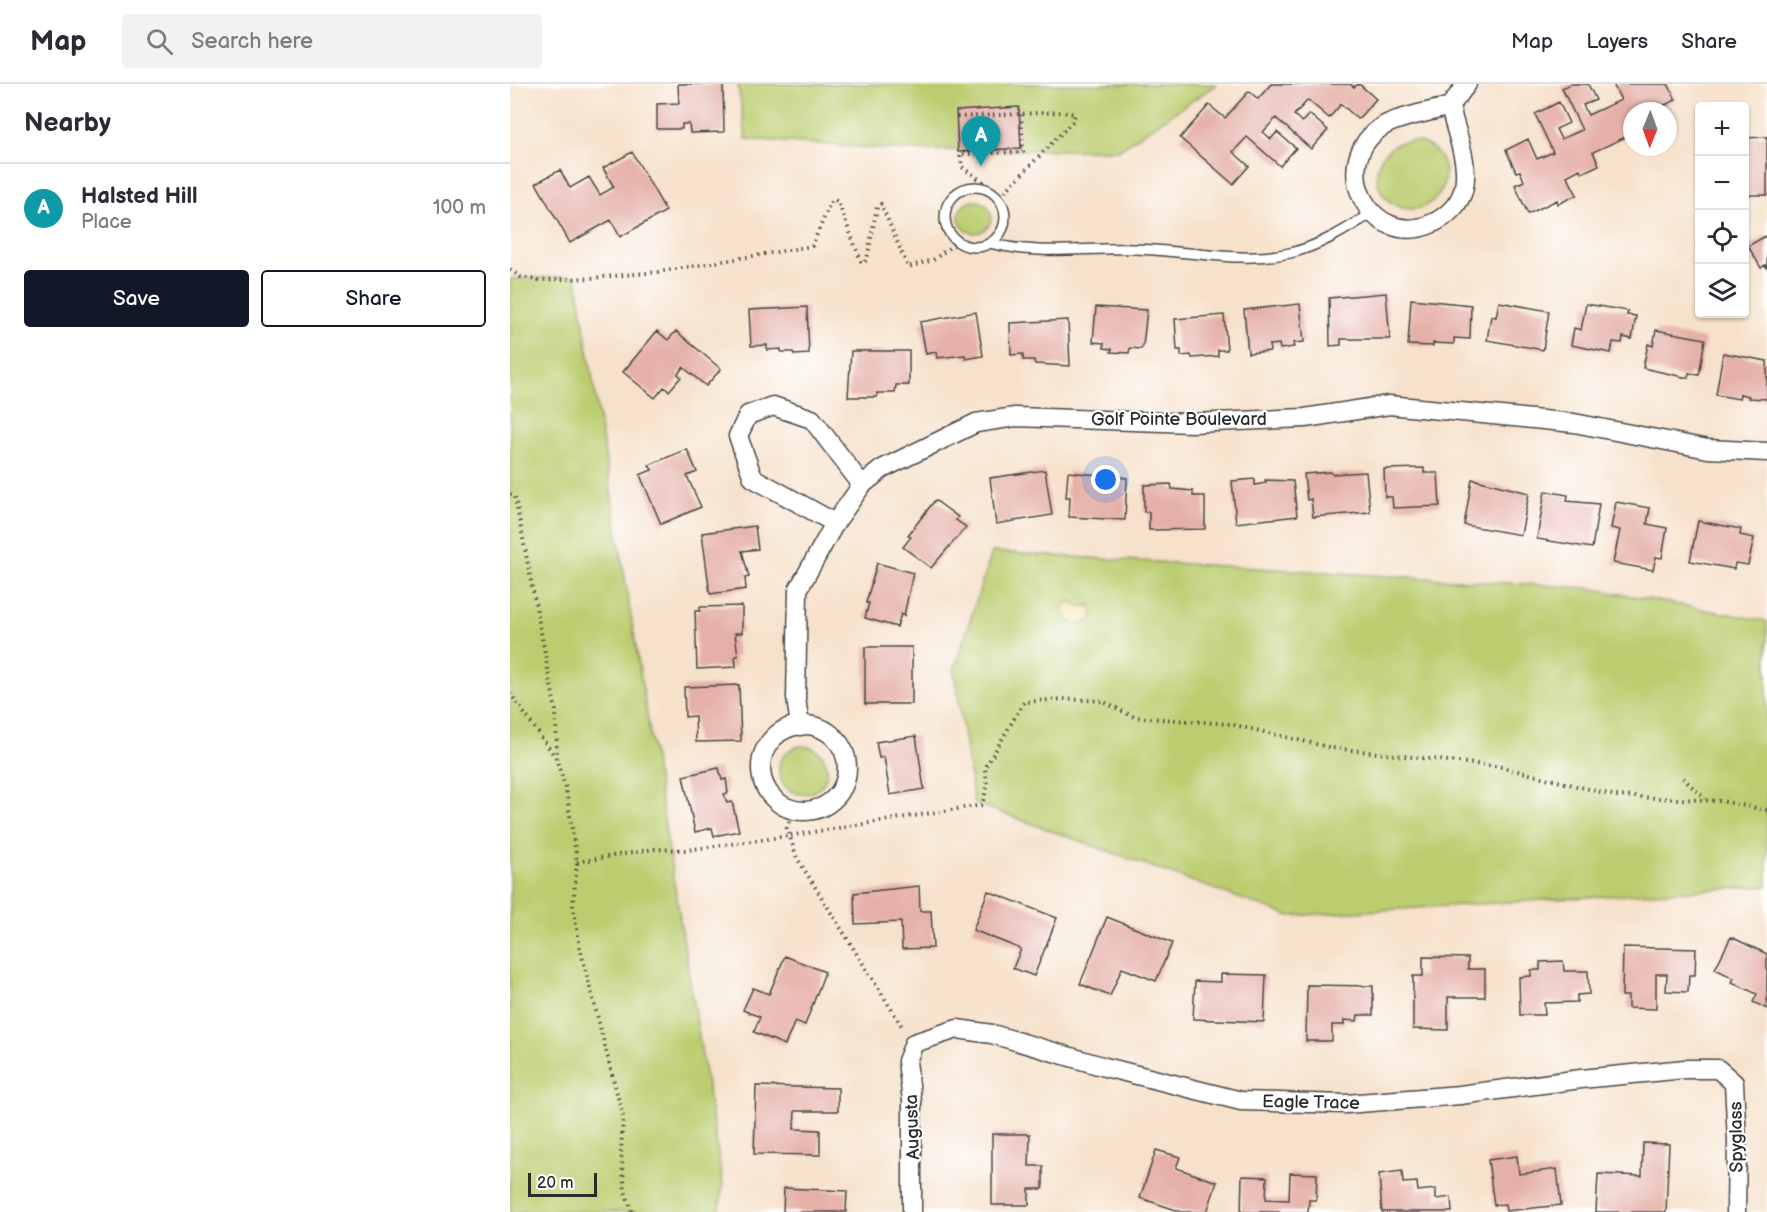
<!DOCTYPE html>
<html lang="en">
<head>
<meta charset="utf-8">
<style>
  :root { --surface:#fff; --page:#f2f2f3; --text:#2b2b33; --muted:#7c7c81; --line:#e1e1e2; --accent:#111827 }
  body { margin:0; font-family:"Balsamiq Sans",sans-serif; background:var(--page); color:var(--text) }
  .controls { position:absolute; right:18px; top:18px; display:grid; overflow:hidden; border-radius:6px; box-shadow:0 2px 4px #0004 }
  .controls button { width:54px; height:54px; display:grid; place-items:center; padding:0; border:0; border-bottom:2px solid var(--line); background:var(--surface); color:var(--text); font:30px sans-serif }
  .compass { position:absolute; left:1113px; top:18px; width:54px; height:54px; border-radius:50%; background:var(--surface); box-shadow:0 2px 4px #0004; rotate:181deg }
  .scale { position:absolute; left:18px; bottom:15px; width:69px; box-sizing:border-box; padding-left:6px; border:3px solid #2b2b2b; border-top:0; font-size:16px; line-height:21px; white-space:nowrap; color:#2b2b2b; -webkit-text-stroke:4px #fff; paint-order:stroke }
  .you { position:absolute; left:596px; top:396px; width:21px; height:21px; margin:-15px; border:4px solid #fff; border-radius:50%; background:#1a73e8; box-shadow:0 0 0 9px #1a73e833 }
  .badge { display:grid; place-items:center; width:39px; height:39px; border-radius:50%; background:var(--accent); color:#fff; font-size:20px; font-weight:700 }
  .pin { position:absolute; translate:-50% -50px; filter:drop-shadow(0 2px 3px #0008) }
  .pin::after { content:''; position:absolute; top:32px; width:21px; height:18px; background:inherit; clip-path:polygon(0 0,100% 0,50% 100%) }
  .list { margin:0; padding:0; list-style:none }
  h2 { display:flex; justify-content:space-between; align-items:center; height:78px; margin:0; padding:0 24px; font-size:26px }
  h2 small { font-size:20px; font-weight:400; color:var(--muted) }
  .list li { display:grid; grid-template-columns:39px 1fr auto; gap:18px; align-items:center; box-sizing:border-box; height:90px; padding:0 24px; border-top:2px solid var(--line) }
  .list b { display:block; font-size:22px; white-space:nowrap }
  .list p { margin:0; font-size:20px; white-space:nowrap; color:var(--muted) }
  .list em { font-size:20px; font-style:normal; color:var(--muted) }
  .actions { display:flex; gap:12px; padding:18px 24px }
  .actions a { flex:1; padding:14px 0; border:2px solid var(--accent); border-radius:6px; text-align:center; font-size:21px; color:var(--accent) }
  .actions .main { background:var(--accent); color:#fff }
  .icon { flex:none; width:33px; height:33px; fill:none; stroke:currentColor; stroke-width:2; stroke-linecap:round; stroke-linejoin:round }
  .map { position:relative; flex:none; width:1257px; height:1128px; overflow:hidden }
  header { display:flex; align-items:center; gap:36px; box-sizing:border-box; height:84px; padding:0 30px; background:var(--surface); border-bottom:2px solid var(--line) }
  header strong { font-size:28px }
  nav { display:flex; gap:33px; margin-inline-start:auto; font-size:21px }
  .search { width:420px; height:54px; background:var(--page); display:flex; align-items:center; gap:15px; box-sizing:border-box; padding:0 21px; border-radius:6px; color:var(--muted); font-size:22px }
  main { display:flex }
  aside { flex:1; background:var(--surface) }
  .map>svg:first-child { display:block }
  .green { fill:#bccd6f; stroke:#747c4d; stroke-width:1.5 }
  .sand { fill:#eeda9e; stroke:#8c8264; stroke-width:1.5 }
  .building { fill:#e5b0a8 }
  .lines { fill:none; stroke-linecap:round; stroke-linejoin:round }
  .service-casing { stroke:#494643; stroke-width:12 }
  .minor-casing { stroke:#494643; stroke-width:21 }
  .path { stroke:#494643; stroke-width:4; stroke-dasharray:1.5 4.5; stroke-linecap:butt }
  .service { stroke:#fff; stroke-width:9 }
  .minor { stroke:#fff; stroke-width:18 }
  .labels { text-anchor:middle; stroke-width:4.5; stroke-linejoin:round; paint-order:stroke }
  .street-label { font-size:18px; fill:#2b2b2b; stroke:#fff }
</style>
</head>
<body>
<header>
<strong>Map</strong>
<div class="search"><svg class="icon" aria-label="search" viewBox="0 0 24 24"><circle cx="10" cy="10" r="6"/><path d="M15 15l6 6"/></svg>Search here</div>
<nav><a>Map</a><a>Layers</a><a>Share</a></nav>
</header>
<main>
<aside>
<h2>Nearby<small></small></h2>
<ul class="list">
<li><span class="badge" style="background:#0f9aa8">A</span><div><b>Halsted Hill</b><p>Place</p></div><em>100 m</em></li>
</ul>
<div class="actions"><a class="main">Save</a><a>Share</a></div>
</aside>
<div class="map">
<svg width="1257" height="1128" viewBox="0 0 1257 1128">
  <rect width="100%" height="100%" fill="#fff"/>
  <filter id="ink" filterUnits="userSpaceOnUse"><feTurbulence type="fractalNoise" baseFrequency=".0167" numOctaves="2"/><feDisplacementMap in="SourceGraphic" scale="12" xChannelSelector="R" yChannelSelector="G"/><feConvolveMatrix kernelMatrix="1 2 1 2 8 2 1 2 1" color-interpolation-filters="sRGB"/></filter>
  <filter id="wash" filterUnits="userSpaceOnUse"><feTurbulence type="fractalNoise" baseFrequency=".008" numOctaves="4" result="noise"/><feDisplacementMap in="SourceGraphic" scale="24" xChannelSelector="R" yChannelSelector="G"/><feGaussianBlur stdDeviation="1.35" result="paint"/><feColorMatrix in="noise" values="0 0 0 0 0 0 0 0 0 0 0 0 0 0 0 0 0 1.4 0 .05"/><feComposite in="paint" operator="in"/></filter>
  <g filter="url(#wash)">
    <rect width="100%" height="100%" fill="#f6e1ca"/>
    <path class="green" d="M228 0H707L608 66H391L236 55Z
      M867 91a34 34 0 1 1 68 0a34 34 0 1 1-68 0Z
      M449 133a16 16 0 1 1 32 0a16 16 0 1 1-32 0Z
      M66 192 213 1101 209 1128H0V195Z
      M482 468 1078 504 1257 537V802L779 832 464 719 444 586Z
      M269 686a24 24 0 1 1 48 0a24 24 0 1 1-48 0Z"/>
    <path class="sand" d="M560 516 571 523 581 521 583 531 581 537 569 541 557 537 553 524Z"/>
    <g id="blocks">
      <path class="building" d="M168 0H213L214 48 180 49 179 40H172V45H147V20L169 19Z
        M761 0H840L844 3 849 0 866 15 848 35 831 20 819 34 798 16 784 31 792 38 799 30 818 46 801 65 766 34 753 48 761 55 767 48 786 64 770 82 737 53 723 68 739 82 723 100 670 54 699 21 715 34 739 7 748 15Z
        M1061 0H1078L1086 16 1073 21 1078 31 1111 16 1103 0H1158L1166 16 1142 27H1122V50L1083 68 1089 81 1072 89 1070 85 1057 92 1067 111 1048 120 1047 116 1018 130 1005 101 1014 97 1010 87 1006 88 996 66 1018 55 1027 75 1043 68 1025 30 1049 18 1059 39 1046 45 1051 55 1072 46 1052 4Z
        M509 23 511 64 448 68 446 27Z
        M1257 53V111H1234V54Z
        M122 68 156 127 110 153 101 136 60 159 26 99 50 86 60 104 79 93 90 111 104 103 93 84Z
        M1257 151V185L1255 181 1251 184 1238 162Z
        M876 209 880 255H831V261L820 262 819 214Z
        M901 215 961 221 960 255 944 254V260L923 259V262L898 261Z
        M989 218 1039 227 1033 266 977 256 981 232 986 233Z
        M790 220 794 258 783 259 784 263 770 265 769 260 759 261 760 267 738 269 734 226Z
        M1076 220 1118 227 1117 231 1126 232 1122 255 1113 253 1112 259 1103 258 1101 269 1061 261 1064 244 1071 246Z
        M297 223 299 270 284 271 283 268H271V265L257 266V261L241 262 239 226Z
        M586 223 637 226 633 262 631 265 620 264 619 269 601 268 602 265 594 264V259L583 258Z
        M466 228 473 272 456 275 455 271 427 274 426 268 416 270 410 238Z
        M714 231 717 266H708V272L682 274 681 271 671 272V266H667L665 235Z
        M558 236 560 282 525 280 524 276H513V270L501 271 500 239Z
        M1146 246 1195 255 1189 291 1179 289 1178 294 1133 284 1138 260 1143 262Z
        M147 247 158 256 166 247 211 285 196 302 173 283 168 290 171 293 159 307 154 303 145 314 113 288Z
        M341 267H399V301H386L385 309H367V313H338Z
        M1213 269 1257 277V315L1238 314 1239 312 1230 310 1229 315 1206 311Z
        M177 365 187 388 177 392 191 423 151 440 130 391 142 386 139 381Z
        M914 384V389H928L930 422 883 424 882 413H875L874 385Z
        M535 386 542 431 486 440 480 394Z
        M558 388 617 394 615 436 559 433 560 413H556Z
        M821 388 822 390 856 388 860 428 803 433 801 415 797 416 794 390Z
        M745 395V401L756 399 755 396 783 397 787 432 726 439 722 397Z
        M962 395 1019 409 1011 451 954 441Z
        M661 400 662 405 683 407V412H695V445L639 446V428H634V401Z
        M1035 407 1058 411 1057 417 1089 420 1082 464 1027 455Z
        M425 416 448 433 446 436 456 443 421 484 393 463 401 453 398 451Z
        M1106 418 1140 424 1137 440 1157 444 1152 474 1146 473 1143 486 1103 479 1110 446 1101 444Z
        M1188 437 1231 445 1230 451 1244 454 1238 481 1225 479 1224 485 1180 477Z
        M245 442 248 465 232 467 239 493 235 494 236 505 200 510 192 449Z
        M367 479 403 489 394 532 391 530 387 543 355 534 359 519H356Z
        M232 522V549H225L228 572H225L226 583 187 585 185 527H190V523Z
        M355 563H402V620H355Z
        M229 601 231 657 186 658 185 632 175 633 174 603Z
        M406 652 414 705 380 711 374 673 369 674 366 658Z
        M209 684 212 696 216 695 218 709 214 710 217 719 222 718 229 747 204 752 202 744 185 748 173 692Z
        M409 802 410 827H421L423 864 392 865 391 838 345 840 344 809Z
        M478 807 547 834 524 892 503 884 511 865 463 846Z
        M597 833 662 859 646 897 612 884 600 912 570 900Z
        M1221 853 1257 870V925L1243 918 1247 910 1222 898 1224 894 1205 885Z
        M1113 863 1186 865 1185 891H1179L1178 908 1156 907 1157 890H1146V925L1118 924V912H1112Z
        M275 872 315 888 295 941 285 937 275 961 244 948 250 933 233 926 243 904 259 910Z
        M913 873 958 874V885H975V913H938V946L903 945V892H913Z
        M1053 877 1054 887H1078L1079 910 1067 911V918L1034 919 1035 931H1010L1009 893 1021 892V886H1030V878Z
        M711 890 756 891 754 938 683 935 685 897 711 898Z
        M797 901 863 902V931H848L847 937 834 936V941H822V957H796Z
        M246 1002 328 1004V1027H285L284 1045 310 1046V1071L244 1070Z
        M482 1050H520L519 1082H533V1105H519V1121H482Z
        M1133 1059 1159 1060 1156 1128H1086L1088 1090 1132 1092Z
        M646 1066 670 1073 666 1084 707 1098 697 1128H672L630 1114Z
        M1007 1072 1009 1090 1047 1085 1051 1121 996 1127 995 1120 984 1121 978 1076Z
        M892 1087 893 1099 907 1098 908 1107 926 1105V1115L941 1113 942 1128H872L869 1090Z
        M780 1089 807 1090 806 1116H799L798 1128H731L732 1092 757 1093 756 1115 779 1116Z
        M274 1104 337 1107 336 1128H273Z"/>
    </g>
  </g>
  <g filter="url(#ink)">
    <use href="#blocks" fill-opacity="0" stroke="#494643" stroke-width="1.5"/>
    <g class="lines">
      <defs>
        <path id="service" d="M435 133a30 30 0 1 1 60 0a30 30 0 1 1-60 0Z
          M480 159C527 172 577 163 625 165 676 166 730 180 780 169 810 162 837 145 862 129"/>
        <path id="minor" d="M940 22C945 48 961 80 953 107 949 121 936 133 923 139 860 168 814 77 875 41 891 32 922 28 940 22Z
          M940 22 957 0
          M325 439 243 394 228 352 238 331 263 322 302 335 352 401
          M251 684a43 43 0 1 1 86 0a43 43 0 1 1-86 0Z
          M290 642 286 614 288 506 325 439 352 401 372 385 466 339 505 333 682 339 795 334 879 321 1064 339 1198 365 1257 368
          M402 1128V1017L397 977 404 959 447 945 482 950 595 983 731 1017 836 1020 950 1011 1071 995 1175 985H1208L1224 999 1227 1058 1226 1128"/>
      </defs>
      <use href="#service" class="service-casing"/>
      <use href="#minor" class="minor-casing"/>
      <path class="path" d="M447 33 553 28 565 30 563 37 488 115
        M472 104 473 98 452 83 450 70 513 68 511 29
        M0 186 11 193 28 196 81 194 148 188 302 162 321 117 325 116 328 118 351 177 354 179 357 175 367 123 371 120 398 183 423 176 448 157
        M0 410 5 413 46 627 47 677 56 705 67 778 63 821 70 864 113 1033 111 1068 115 1107 122 1128
        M0 609 46 674
        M1173 694 1195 715
        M282 726 277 744 287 774 393 944
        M67 778 144 765 177 766 278 752 472 721 477 703 475 684 514 618 553 615 592 617 624 633 720 640 823 664 992 683 1106 712 1210 717 1257 726"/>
      <use href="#service" class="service"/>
      <use href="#minor" class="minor"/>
    </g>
  </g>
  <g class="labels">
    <g class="street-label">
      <text x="669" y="341">Golf Pointe Boulevard</text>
      <text transform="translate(801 1018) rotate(1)" y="6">Eagle Trace</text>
      <text transform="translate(402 1043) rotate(-92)" y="6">Augusta</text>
      <text transform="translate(1226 1053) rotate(-91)" y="6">Spyglass</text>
    </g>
  </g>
</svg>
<div class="controls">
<button>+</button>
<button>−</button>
<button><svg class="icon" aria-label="locate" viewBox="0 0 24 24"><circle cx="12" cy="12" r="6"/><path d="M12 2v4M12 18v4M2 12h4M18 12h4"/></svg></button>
<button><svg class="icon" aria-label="layers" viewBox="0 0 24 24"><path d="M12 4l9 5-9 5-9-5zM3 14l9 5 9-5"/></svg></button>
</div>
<svg class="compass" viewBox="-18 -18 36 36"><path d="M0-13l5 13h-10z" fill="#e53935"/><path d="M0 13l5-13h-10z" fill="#7c7c81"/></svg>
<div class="scale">20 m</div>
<div class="you"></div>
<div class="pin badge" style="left:471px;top:82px;background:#0f9aa8">A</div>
</div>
</main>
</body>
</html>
